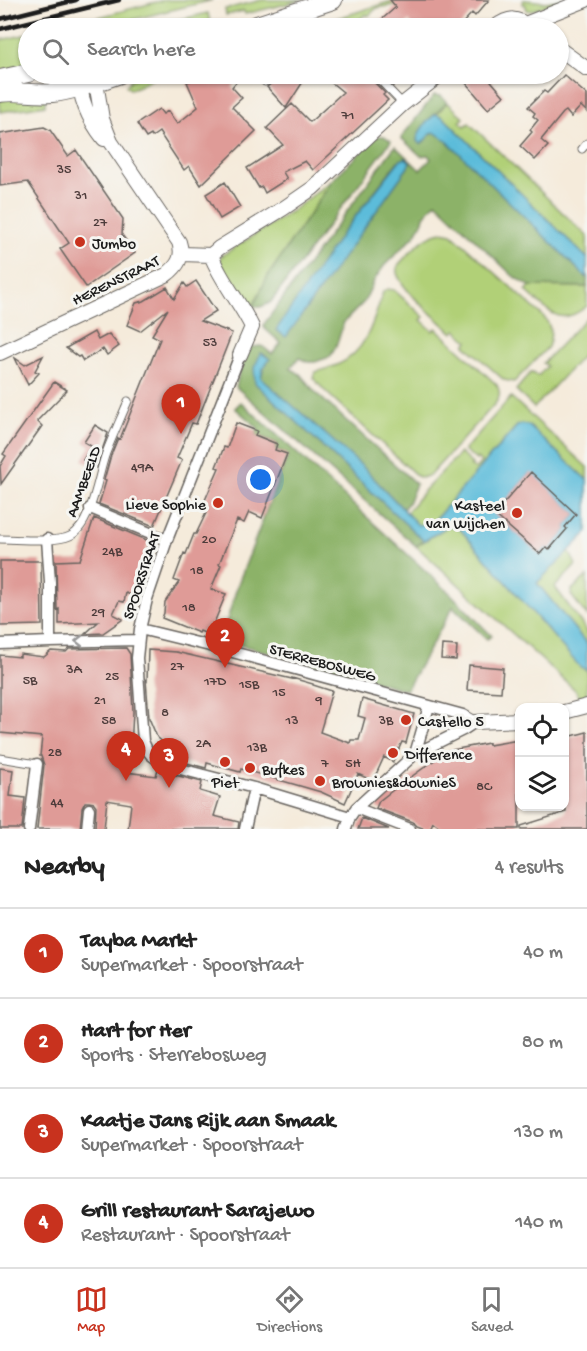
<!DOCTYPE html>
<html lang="en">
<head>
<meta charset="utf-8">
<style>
  :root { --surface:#fff; --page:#f6f6f6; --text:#222; --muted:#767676; --line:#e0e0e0; --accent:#c8321e }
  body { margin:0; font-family:"Gochi Hand",sans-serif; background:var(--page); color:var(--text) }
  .controls { position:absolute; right:18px; bottom:18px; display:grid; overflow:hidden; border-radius:12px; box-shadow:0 2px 4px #0004 }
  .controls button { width:54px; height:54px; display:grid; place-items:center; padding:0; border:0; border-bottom:2px solid var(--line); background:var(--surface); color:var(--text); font:30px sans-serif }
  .you { position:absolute; left:261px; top:480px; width:21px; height:21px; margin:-15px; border:4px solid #fff; border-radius:50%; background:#1a73e8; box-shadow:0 0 0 9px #1a73e833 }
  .badge { display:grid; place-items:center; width:39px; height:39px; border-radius:50%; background:var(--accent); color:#fff; font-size:20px; font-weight:700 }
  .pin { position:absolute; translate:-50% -50px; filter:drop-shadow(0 2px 3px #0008) }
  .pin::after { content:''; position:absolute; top:32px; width:21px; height:18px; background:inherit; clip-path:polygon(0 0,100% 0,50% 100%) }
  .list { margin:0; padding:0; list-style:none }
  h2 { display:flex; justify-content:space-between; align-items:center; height:78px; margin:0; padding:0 24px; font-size:26px }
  h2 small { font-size:20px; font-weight:400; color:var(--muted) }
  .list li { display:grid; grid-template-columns:39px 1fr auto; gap:18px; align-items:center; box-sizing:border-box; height:90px; padding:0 24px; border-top:2px solid var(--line) }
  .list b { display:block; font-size:22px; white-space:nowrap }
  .list p { margin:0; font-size:20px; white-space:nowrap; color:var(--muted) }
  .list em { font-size:20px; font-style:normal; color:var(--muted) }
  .icon { flex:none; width:33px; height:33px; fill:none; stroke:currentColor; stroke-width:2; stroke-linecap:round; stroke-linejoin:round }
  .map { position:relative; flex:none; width:587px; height:829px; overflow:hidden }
  .search { position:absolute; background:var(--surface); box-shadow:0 2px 4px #0004; left:18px; right:18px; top:18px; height:66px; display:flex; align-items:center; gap:15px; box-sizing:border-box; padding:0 21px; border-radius:33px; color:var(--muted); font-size:22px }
  .sheet { height:438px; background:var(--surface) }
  nav { display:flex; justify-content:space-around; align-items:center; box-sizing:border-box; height:84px; border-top:2px solid var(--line); background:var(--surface); font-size:16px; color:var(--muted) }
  nav a { display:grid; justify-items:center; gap:3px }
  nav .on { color:var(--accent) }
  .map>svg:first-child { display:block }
  .green { fill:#b1d077; stroke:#66764a; stroke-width:1.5 }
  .forest { fill:#8cb268; stroke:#546742; stroke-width:1.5; fill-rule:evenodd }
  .water { fill:#5bbcda; stroke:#3c6c7b; stroke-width:1.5; fill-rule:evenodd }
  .building { fill:#df9b97 }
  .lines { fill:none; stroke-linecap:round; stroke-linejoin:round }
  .service-casing { stroke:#68645f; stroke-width:9 }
  .pedestrian-casing { stroke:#68645f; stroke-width:13 }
  .minor-casing { stroke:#68645f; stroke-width:16 }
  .tertiary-casing { stroke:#68645f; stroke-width:20 }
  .service { stroke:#fff; stroke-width:7 }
  .pedestrian { stroke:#fff; stroke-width:10 }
  .minor { stroke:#fff; stroke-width:14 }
  .tertiary { stroke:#fff; stroke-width:18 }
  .rail { stroke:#1c1c1c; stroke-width:4.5 }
  .oneway { stroke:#999 }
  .poi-dot { fill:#c8321e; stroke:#f6f6f2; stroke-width:2 }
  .labels { text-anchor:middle; stroke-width:6; stroke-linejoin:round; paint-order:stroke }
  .number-label { font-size:14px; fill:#4d3c3b }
  .poi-label { font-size:16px; fill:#1c1c1c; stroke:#f6f6f2; text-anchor:start }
  .street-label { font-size:16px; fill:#1c1c1c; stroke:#f6f6f2 }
</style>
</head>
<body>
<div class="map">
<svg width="587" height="829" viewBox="0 0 587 829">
  <rect width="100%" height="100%" fill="#f6f6f2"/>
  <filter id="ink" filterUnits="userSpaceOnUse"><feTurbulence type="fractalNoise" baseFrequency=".0167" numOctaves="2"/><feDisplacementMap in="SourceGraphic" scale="12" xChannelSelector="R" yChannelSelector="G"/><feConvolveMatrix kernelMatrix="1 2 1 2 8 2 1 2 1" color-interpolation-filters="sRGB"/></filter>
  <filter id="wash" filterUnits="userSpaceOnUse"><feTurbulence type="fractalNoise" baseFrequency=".008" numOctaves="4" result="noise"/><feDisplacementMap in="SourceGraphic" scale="24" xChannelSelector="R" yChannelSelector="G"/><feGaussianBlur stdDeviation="1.35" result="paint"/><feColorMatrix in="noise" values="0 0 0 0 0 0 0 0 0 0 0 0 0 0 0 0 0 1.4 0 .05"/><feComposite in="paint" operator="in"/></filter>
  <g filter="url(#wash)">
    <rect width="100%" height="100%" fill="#f5ebdb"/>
    <path class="green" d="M164 0H213L98 28H68V25Z
      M262 0H303L245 14 244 11 226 15 225 9Z
      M395 0H398L394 5 377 8 368 16 366 14 350 28C343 28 338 26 331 25 322 24 315 28 306 28Z
      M523 0 545 2 563 0 530 11 527 10 525 4H522Z
      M208 13 210 22 197 28H144Z
      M28 34V69L0 74V40Z
      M144 74H159C150 80 141 87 130 89L126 86 129 83 130 80Z
      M0 96 45 97V105L0 112Z
      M447 102 464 118 460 122 465 126 469 123 587 236V258L443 117 437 114Z
      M330 182 328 187 268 276 253 306 246 302 221 265 220 259 221 256 292 211Z
      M442 232 452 234 543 316C551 325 553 335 548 347L514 382 504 380 465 345 468 341 456 330 453 333C439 320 402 291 397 273 396 268 397 269 399 264 411 252 423 235 442 232Z
      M530 286 587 287V306C559 329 548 310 526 291Z
      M387 289 394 290 424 317 421 320 433 331 436 328 497 385C501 393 500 398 494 405L430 475 422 478 417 476 325 391 313 378 315 372C322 370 330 368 337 365 367 352 374 320 383 292Z
      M587 317V351L534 408 516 390 531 372 538 376 547 366 543 363Z
      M511 397 587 467V480L529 426 522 424 517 426 432 523 418 525 406 513 424 491 460 453 472 464 470 466 475 469 481 462 477 458 476 460 464 450Z
      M448 526 460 529 580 667 587 670V698L581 699 575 690 416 546Z
      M569 551 576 565 555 587 587 631V644L537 583Z
      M587 576V616L571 595 572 590Z"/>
    <path class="forest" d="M434 95 441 96 447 102C438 112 417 129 417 141L421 144C426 141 428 134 434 132L446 140 587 278V287L530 286 513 276 436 202 424 216 423 221 416 234 384 266 375 279 364 302 344 322 336 347 330 357 315 362H308L299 358 290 368 300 374 316 393 416 484 408 503 403 509 363 467 261 378 263 369 269 359 262 353 255 383 424 541 416 546 236 387 239 373 251 347 262 346 272 354 281 343 263 327 264 324 395 146 420 170 431 159 428 155 421 156 401 138ZM405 158 410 161 408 167 286 336 277 331 341 235 398 161Z
      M377 136H384L391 141 271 302C265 305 260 309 253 306L268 276 328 187 330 182Z
      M241 402 451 594 492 636 487 639 453 607 406 690 313 664 221 640 238 584 288 455 276 449 278 444 256 435 258 428 235 408Z"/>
    <path class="water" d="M436 114 443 117 587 258V278L446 140 434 132C428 134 426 141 421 144L417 141C417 132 428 119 436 114Z
      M405 158 410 161 408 167 286 337 276 330 341 235 399 161Z
      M261 353 270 359 263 369 261 378 363 467 418 525 432 523 517 426 522 424 529 426 587 480V533L537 583 587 644V670L580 667 460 529 448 526 424 541 255 383 254 368ZM530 473 576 514 565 527 567 529 549 549 546 547 540 554 495 514Z"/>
    <g id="blocks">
      <path class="building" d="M390 0H489L475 16 472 13 458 28H415L409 21 401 28H372L396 7Z
        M206 74H243L232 87 242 98 232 107 256 131 201 185 189 166 184 170 159 132 152 137 151 135 146 138 137 124 159 109 163 114 168 111 177 124 198 107 187 82Z
        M281 74H308L286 108 267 87 278 78Z
        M321 74H369L370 78 385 93 383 95 388 100 313 170 305 161 283 172 287 179 265 193 262 187 259 188 247 168 283 145 267 128 292 104 310 122 343 92Z
        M381 74H407L393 86Z
        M477 74H485L504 96 488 109 466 83Z
        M564 75 587 95V112L581 106 571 117 566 111 563 113 541 140 548 146 535 160 520 146 532 132 530 130 538 120 533 116 535 113 528 107 544 91 547 93Z
        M44 127 50 130 68 156 76 150 123 219 122 235 135 253 86 287 60 249 69 243 28 182 0 186V134Z
        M225 182 240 207 220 219 206 194Z
        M196 281 216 311 200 321 232 333 196 424 192 423 177 458 182 460 154 526 99 504 106 481 104 480 111 455 118 438 120 439 160 339 152 335 168 309 140 331 127 325 136 303 144 301 167 287 174 299 184 283 187 287Z
        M94 332 98 340 109 334 119 346 107 355 103 349 83 361 80 356 78 357 66 348Z
        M43 356 35 371 39 373 28 385 15 358 25 365Z
        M54 382 67 390 37 421 42 426 1 484 0 466 6 456 3 454Z
        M236 423 257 431 255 435 277 444 275 450 287 454 262 518 249 512 244 523 237 520 219 564 221 565 211 589 226 594 209 635 200 631 199 633 162 618 164 613 165 602 179 582 174 580 184 553 186 554 194 534H196L208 509 202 507 219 468 216 467 224 447 227 448Z
        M95 425 108 433 96 468 83 460 91 446 84 442Z
        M531 472 576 514 565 527 567 529 549 550 546 547 540 554 494 514Z
        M94 518 149 541 131 595 126 593 124 602 119 601 113 614 123 619 103 633 85 634 98 622 59 624V609L57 610 56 561 80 560Z
        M0 561H41L42 625 0 626Z
        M442 645 457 646 456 660 441 659Z
        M126 648 130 654 133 712 131 747H128L126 772 156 776 158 769 163 772 202 782 200 791 220 797 214 816 239 822 238 829H128L131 804 107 800 104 829H95L96 806 94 803 89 802H85L82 808 80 829H37L44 765 41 756H40L42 737 0 733V655L20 657V654L44 657 51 651 66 652 69 649Z
        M148 650 176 652 292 679V678L313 684V685L332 691 320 732 350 743 351 740H359L365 718 358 716 362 699 414 714 406 743 402 742 393 762 384 757 373 781 358 774 345 803 321 792 241 769 240 772 207 763 206 768 168 758 163 754 166 745 157 737 149 718 146 680 147 681Z
        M469 665 503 668 501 692 467 690Z
        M587 732V829H521V826L566 812 564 738Z
        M519 740V829H443L433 822 430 829H425L417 826 413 822 376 808 379 801 393 790 447 751 489 743V745Z
        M0 768 13 770 10 796 25 798 22 829H0Z
        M362 818 389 829H358Z"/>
    </g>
  </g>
  <g filter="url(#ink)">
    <use href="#blocks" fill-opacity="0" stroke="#68645f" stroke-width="1.5"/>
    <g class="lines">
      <defs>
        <path id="service" d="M374 74 403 104
          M265 82 274 74
          M582 149 587 143
          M0 539C17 539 55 543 70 536 92 526 98 474 106 453 113 435 121 418 128 401
          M0 758 37 764"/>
        <path id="pedestrian" d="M240 355 167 540 147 599 140 629 137 658 143 741 147 750 151 755 165 765 254 788 350 817
          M90 508 167 540
          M47 539 50 582V642
          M140 629 218 648 463 715 475 722 463 730 415 754 356 808 350 817 346 829
          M0 644 50 642 138 640
          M415 754 429 706
          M356 808 410 829
          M29 829 37 764
          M87 829 89 809
          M245 829 254 788"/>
        <path id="minor" d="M525 24 586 0
          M494 28C510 16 516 17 532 28
          M558 48 587 69
          M79 74C79 97 89 120 104 139
          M182 254 211 255 219 248 284 208 313 188 403 104 441 74
          M211 255C221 281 240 302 252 327L240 355
          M0 353 166 275C178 266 184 257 179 242L111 142 102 119 96 82 92 74
          M564 712 587 706
          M475 722 520 720"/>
        <path id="tertiary" d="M248 28 333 0
          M0 79 28 73
          M0 93C17 90 34 95 52 93 73 91 100 81 120 74"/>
      </defs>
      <use href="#service" class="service-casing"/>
      <use href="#pedestrian" class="pedestrian-casing"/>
      <use href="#minor" class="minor-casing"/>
      <use href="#tertiary" class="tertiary-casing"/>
      <use href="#service" class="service"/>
      <use href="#pedestrian" class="pedestrian"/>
      <use href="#minor" class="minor"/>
      <use href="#tertiary" class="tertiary"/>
      <path class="rail" d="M0 19 76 0
        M0 29 119 0"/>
    </g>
    <defs><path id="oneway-chevron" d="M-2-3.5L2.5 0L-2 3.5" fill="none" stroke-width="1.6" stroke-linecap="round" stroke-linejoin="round" transform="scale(1.5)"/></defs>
    <use class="oneway" href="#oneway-chevron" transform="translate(79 641) rotate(179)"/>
  </g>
  <g class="poi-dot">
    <circle cx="80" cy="242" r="6"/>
    <circle cx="218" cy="503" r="6"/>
    <circle cx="517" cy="513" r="6"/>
    <circle cx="406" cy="720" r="6"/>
    <circle cx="393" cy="753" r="6"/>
    <circle cx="225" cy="762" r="6"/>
    <circle cx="250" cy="768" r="6"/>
    <circle cx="320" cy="781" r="6"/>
  </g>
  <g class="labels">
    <g class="number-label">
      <text x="348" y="119">71</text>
      <text x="64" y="173">35</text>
      <text x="81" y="199">31</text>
      <text x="100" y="226">27</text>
      <text x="210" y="346">53</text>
      <text x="142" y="471">49A</text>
      <text x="209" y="543">20</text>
      <text x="112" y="555">24B</text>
      <text x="197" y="574">18</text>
      <text x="189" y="611">18</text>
      <text x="98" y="616">29</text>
      <text x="177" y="670">27</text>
      <text x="74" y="673">3A</text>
      <text x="112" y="680">25</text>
      <text x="30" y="684">5B</text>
      <text x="215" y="685">17D</text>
      <text x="249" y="688">15B</text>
      <text x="279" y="696">15</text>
      <text x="100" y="704">21</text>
      <text x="319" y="704">9</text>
      <text x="165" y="716">8</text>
      <text x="109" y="724">58</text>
      <text x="292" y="724">13</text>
      <text x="386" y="724">3B</text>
      <text x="203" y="747">2A</text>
      <text x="257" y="751">13B</text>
      <text x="55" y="756">28</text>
      <text x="325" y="767">7</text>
      <text x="353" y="767">5H</text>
      <text x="484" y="790">8C</text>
      <text x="57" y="806">44</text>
    </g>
    <g class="poi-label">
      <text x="92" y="248">Jumbo</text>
      <text x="206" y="509" text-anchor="end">Lieve Sophie</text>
      <text x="505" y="510" text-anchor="end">Kasteel<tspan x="505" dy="18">van Wijchen</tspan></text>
      <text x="418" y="726">Castello 5</text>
      <text x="405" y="759">Difference</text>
      <text x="262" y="774">Bufkes</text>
      <text x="225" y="787" text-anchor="middle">Piet</text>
      <text x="332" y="787">Brownies&amp;downieS</text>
    </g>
    <g class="street-label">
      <text transform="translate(115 279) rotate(-26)" y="6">HERENSTRAAT</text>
      <text transform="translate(82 481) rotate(-70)" y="6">AAMBEELD</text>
      <text transform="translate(140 575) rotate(-72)" y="6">SPOORSTRAAT</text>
      <text transform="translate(323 661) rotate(15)" y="6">STERREBOSWEG</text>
    </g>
  </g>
</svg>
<div class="controls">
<button><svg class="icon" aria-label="locate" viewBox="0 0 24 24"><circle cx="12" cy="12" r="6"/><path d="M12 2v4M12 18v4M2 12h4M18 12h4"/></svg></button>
<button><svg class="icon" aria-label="layers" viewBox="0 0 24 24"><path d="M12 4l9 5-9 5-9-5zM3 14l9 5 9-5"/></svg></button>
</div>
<div class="you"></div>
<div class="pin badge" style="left:181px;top:434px">1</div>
<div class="pin badge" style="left:225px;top:668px">2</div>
<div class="pin badge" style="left:169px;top:788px">3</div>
<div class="pin badge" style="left:126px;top:781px">4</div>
<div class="search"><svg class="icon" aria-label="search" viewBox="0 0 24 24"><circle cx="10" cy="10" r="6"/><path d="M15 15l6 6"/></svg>Search here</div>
</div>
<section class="sheet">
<h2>Nearby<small>4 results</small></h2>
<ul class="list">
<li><span class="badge">1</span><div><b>Tayba Markt</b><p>Supermarket · Spoorstraat</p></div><em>40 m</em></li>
<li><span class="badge">2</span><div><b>Hart for Her</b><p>Sports · Sterrebosweg</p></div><em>80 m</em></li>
<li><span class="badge">3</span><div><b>Kaatje Jans Rijk aan Smaak</b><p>Supermarket · Spoorstraat</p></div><em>130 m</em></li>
<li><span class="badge">4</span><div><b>Grill restaurant Sarajewo</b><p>Restaurant · Spoorstraat</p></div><em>140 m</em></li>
</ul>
</section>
<nav>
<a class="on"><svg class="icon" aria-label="map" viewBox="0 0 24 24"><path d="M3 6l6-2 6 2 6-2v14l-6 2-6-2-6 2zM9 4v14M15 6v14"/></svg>Map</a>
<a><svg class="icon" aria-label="directions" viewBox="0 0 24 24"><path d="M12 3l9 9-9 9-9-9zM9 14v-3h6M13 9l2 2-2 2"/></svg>Directions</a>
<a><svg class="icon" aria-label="saved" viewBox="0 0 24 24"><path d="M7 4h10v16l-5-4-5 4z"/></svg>Saved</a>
</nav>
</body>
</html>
